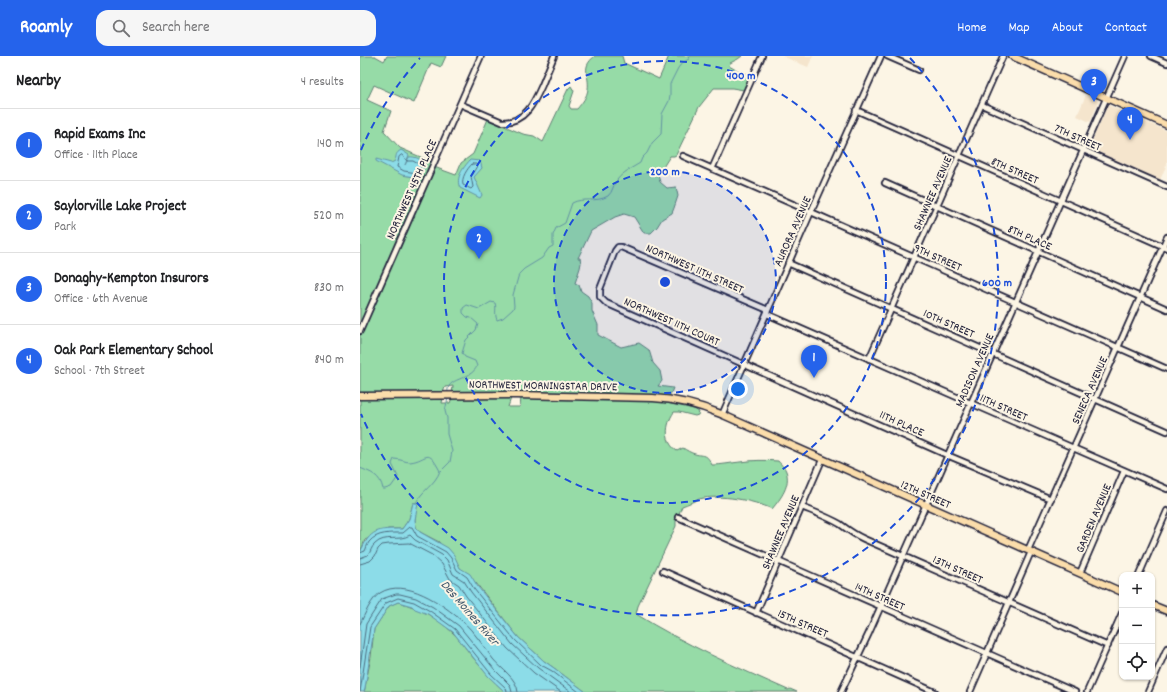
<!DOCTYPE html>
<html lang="en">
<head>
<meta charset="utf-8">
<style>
  :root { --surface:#fff; --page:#f6f6f6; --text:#202124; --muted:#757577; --line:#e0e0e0; --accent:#2563eb }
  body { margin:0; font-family:Dekko,sans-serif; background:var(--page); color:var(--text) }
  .controls { position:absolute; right:12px; bottom:12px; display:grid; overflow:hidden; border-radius:8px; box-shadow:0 1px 3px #0004 }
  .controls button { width:36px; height:36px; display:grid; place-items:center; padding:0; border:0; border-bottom:1px solid var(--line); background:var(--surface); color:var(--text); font:20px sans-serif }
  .you { position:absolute; left:378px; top:333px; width:14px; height:14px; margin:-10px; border:3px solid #fff; border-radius:50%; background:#1a73e8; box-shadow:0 0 0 6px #1a73e833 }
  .badge { display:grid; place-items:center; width:26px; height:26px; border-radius:50%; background:var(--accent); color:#fff; font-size:13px; font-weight:700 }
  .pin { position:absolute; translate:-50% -33px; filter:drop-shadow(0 1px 2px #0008) }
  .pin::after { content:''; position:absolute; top:21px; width:14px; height:12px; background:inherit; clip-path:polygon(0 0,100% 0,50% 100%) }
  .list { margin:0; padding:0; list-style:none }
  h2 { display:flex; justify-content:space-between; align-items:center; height:52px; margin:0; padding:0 16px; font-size:17px }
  h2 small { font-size:13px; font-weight:400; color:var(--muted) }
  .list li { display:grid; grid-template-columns:26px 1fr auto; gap:12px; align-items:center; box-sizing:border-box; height:72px; padding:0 16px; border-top:1px solid var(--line) }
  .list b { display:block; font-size:15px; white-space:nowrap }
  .list p { margin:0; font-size:13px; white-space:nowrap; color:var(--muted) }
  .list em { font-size:13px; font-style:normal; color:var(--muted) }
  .icon { flex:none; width:22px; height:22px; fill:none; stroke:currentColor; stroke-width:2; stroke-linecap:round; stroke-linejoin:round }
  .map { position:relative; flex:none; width:807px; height:636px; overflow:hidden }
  header { display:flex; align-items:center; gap:24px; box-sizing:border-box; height:56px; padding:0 20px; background:var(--accent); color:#fff }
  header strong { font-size:19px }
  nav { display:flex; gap:22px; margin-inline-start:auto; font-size:14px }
  .search { width:280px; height:36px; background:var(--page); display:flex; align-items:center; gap:10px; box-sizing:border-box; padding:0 14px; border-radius:12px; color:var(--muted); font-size:15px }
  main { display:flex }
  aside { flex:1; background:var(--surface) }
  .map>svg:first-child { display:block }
  .built { fill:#f5e5cd }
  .green { fill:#96dba7; stroke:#5c7e71 }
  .water { fill:#8cdce8; stroke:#6292a3 }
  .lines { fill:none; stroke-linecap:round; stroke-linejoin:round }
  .shore { stroke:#4c6c80; stroke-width:1 }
  .stream { stroke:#6292a3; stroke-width:1 }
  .minor-casing { stroke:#22223b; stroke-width:8 }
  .major-casing { stroke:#22223b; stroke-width:9 }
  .minor { stroke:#fcf5e5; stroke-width:4.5 }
  .major { stroke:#fbddab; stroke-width:6 }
  .ring { fill:none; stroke:#1d4ed8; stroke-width:2; stroke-dasharray:7 5 }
  .labels { text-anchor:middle; stroke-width:4; stroke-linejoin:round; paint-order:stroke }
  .street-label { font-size:12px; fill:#22223b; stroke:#fcf5e5 }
  .water-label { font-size:13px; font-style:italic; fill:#425a6f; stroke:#fcf5e5 }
  .centre { fill:#1d4ed8; stroke:#fcf5e5; stroke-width:2 }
  .ring-label { font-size:12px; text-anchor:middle; font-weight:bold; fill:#1d4ed8; stroke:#fcf5e5; stroke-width:4; stroke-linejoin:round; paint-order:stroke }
</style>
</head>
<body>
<header>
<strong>Roamly</strong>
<div class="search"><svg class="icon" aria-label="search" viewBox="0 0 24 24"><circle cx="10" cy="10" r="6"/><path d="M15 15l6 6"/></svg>Search here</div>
<nav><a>Home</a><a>Map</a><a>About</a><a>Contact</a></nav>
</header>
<main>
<aside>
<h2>Nearby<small>4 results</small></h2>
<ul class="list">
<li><span class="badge">1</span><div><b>Rapid Exams Inc</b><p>Office · 11th Place</p></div><em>140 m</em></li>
<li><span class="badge">2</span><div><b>Saylorville Lake Project</b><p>Park</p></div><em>520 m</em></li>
<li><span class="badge">3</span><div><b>Donaghy-Kempton Insurors</b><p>Office · 6th Avenue</p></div><em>830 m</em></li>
<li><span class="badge">4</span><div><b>Oak Park Elementary School</b><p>School · 7th Street</p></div><em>840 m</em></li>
</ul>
</aside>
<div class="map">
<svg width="807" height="636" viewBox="0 0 807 636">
  <rect width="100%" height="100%" fill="#fcf5e5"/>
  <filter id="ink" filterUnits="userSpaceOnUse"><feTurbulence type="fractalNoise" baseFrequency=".025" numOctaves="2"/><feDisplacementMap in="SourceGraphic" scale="8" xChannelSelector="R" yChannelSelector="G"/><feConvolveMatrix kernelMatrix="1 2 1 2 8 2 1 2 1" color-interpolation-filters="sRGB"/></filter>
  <g filter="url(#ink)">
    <path class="built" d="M422 0H453L448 11Z
      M726 39 739 45 730 66 717 60Z
      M748 49 807 75V108L800 124 729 92Z"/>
    <path class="green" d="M0 0H15L24 5 27 0H86L81 11 71 7 54 47 14 29 7 44 31 55 24 75 40 92 72 106 0 270Z
      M235 0H262L264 7 299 23 309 0H382L378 3 370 7 369 10 383 18 391 17 384 34 372 32H354L339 51 316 99 314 100H310L298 119 300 126 307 132 316 131 318 140 314 152 312 157 302 163 297 171 291 177H284L274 161 264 158 255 161 231 175 218 202H220L221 207 220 212 215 227 219 229 221 235 228 240 232 247V255L238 269V279L261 291 279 287 289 294 293 307 300 315 302 325 298 330 313 332 311 337 309 340 246 337 152 336 151 335 154 328 149 326 144 336H141L92 337 93 330 85 331 83 337 0 338V279L74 111 96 119 101 107 113 98 128 63 163 78 174 80 183 86 208 33 211 30 214 35 209 50 211 53H217C222 47 227 41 228 33 230 18 220 12 235 0Z
      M83 342 82 347H90L92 342H151L148 351H160L161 342 297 345 334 353 339 356 338 359 335 360 319 356H314C305 369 304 386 317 395L323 392C326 394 331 397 335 398 346 401 346 397 352 409 362 409 370 407 380 406 393 404 405 404 418 405 420 408 425 411 426 415 431 429 421 442 412 453 393 444 360 438 339 443 334 445 328 448 322 450L316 465V470L278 550 276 558C324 588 376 611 428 634L430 633 437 636H226L194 612 184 605 158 581 116 527 100 512 79 486 60 476 56 471 55 464 57 447H53L49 463 42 473H28L5 484 0 497V343Z
      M38 546C58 551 77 562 92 576 99 582 105 592 111 599 122 613 132 624 145 636H4L11 601 14 573 29 550Z"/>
    <path class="water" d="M41 94 49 99 45 109 49 101C55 100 63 104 66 108L59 122 42 119 16 105V103L31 107 35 105C37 98 35 98 41 94Z
      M110 104 120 105 122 112 114 121 122 139 120 142 100 132C95 122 103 112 110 104Z
      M53 447H58L55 464 56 471 60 476 88 492 94 499 100 512 110 518 118 531 158 581 184 605 194 612 226 636H145L128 620 93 576 68 558 55 553 52 550 38 546 29 550 14 573 5 633 4 636H0V497C10 473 18 473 42 473L49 463Z"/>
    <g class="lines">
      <path class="shore" d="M42 99 47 105H53L60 109 61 111 57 117 44 115 37 111 39 101Z
        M112 108H116L117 110 111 120 113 131 111 133 103 129C101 122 107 113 112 108Z
        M0 497 5 495C6 493 7 489 9 486 17 476 31 477 43 477L50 471H52L57 480 86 496 91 502 97 514 107 521 114 533 155 584 181 609 192 615 219 636
        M0 502 8 499C11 496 11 491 15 488 25 478 39 486 50 479L55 484 82 499 87 504 93 518 104 525 111 536 152 588 178 612 211 636
        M0 508 10 505 15 500 18 493 22 489 29 488 49 487 72 499 82 508 90 523 99 529 106 540 147 592 174 617 201 636
        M0 568C5 558 11 543 20 537 45 521 83 548 102 565 113 574 124 591 133 603 141 613 157 622 158 636
        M0 611 6 568 22 543 36 538H40L56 542 73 551 99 570 135 614 150 629 152 636
        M0 636 10 571 26 547 38 542 54 546 70 555 95 573 131 618 146 632 147 636"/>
      <path class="stream" d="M88 337C85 321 111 325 117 310L115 305 105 301 102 297 106 284 116 274 118 268 111 262 107 261 103 257V252L107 249 119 253 131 246 135 247C137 253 134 256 137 264L143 262 153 253 154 250 153 239 159 218 164 213 182 202 189 192 193 190V179L196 172 205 167 212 147C223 141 236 147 248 140 253 136 253 128 257 124 263 116 272 112 280 107L282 102 287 97 292 87 301 78 302 58 309 45 310 39V28L318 12 322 7 329 3 330 0
        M0 412C12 417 20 419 23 433H25L31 431 38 421 32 408 34 403C40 403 45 406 50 406 68 404 67 390 80 415
        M81 415 90 406 92 395 87 378V362L85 355 88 342
        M56 447C61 435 75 429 80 415"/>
      <defs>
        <path id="minor" d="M527 0 559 14
          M791 0 807 7
          M100 48 142 66C165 67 174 47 182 29 186 19 190 10 194 0
          M622 49 807 131
          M496 54 807 192
          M323 100 451 156 807 313
          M352 113 402 0
          M525 127 807 253
          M428 207 807 375
          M408 254 261 191H258L255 195 240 233V241L246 247 587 399 691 443
          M407 258 807 433
          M0 275 121 0
          M509 303 643 0
          M362 359 451 156 521 0
          M442 451C454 456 468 461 480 468 488 474 495 479 504 483L748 590
          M318 461 715 636
          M668 494 807 181
          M303 515 575 636
          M720 517 764 415
          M779 519 807 455
          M396 557 462 404
          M481 636 509 577 765 0
          M610 636 671 496
          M727 636 762 557
          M788 636 807 592"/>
        <path id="major" d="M652 0 807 69
          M0 340 157 339 293 342C316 343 339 349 361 358L762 536
          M792 549 807 555"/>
      </defs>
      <use href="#minor" class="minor-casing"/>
      <use href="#major" class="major-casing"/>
      <use href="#minor" class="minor"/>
      <use href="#major" class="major"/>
    </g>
  </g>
  <circle cx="305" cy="226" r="111" fill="#1d4ed8" fill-opacity=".12"/>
  <g class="ring">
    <circle cx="305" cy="226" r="111"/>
    <circle cx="305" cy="226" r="221"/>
    <path d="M1 94A332 332 0 0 1 60 2M550 2A332 332 0 1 1 1 358"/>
  </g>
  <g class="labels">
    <g class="street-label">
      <text transform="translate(718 81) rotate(24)" y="4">7TH STREET</text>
      <text transform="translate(655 114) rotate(24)" y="4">8TH STREET</text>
      <text transform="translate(51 133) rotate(-66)" y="4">NORTHWEST 45TH PLACE</text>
      <text transform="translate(572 137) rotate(-66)" y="4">SHAWNEE AVENUE</text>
      <text transform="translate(432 175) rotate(-66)" y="4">AURORA AVENUE</text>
      <text transform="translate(670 181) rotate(24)" y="4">8TH PLACE</text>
      <text transform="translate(578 201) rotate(24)" y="4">9TH STREET</text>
      <text transform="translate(335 212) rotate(24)" y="4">NORTHWEST 11TH STREET</text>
      <text transform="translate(312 265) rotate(24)" y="4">NORTHWEST 11TH COURT</text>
      <text transform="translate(589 267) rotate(24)" y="4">10TH STREET</text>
      <text transform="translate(614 314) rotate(-66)" y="4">MADISON AVENUE</text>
      <text transform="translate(183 329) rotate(1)" y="4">NORTHWEST MORNINGSTAR DRIVE</text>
      <text transform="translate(729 334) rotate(-66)" y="4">SENECA AVENUE</text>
      <text transform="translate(644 351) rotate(24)" y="4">11TH STREET</text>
      <text transform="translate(542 367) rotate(24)" y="4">11TH PLACE</text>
      <text transform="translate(566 438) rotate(24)" y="4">12TH STREET</text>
      <text transform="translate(733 462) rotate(-67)" y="4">GARDEN AVENUE</text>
      <text transform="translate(420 476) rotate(-67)" y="4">SHAWNEE AVENUE</text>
      <text transform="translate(598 513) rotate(24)" y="4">13TH STREET</text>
      <text transform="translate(520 540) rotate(24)" y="4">14TH STREET</text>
      <text transform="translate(443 567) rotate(24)" y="4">15TH STREET</text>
    </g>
    <g class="water-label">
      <text transform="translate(111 556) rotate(49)" y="5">Des Moines River</text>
    </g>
  </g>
  <circle cx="305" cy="226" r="6" class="centre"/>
  <g class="ring-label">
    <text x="381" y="23">400 m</text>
    <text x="305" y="119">200 m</text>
    <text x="637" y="230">600 m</text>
  </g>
</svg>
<div class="controls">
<button>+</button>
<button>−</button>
<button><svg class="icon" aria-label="locate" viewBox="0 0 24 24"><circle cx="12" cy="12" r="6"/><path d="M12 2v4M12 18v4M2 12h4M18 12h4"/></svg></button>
</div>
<div class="you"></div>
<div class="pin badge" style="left:454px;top:322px">1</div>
<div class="pin badge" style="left:119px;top:203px">2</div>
<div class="pin badge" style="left:734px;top:46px">3</div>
<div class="pin badge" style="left:770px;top:84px">4</div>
</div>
</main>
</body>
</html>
